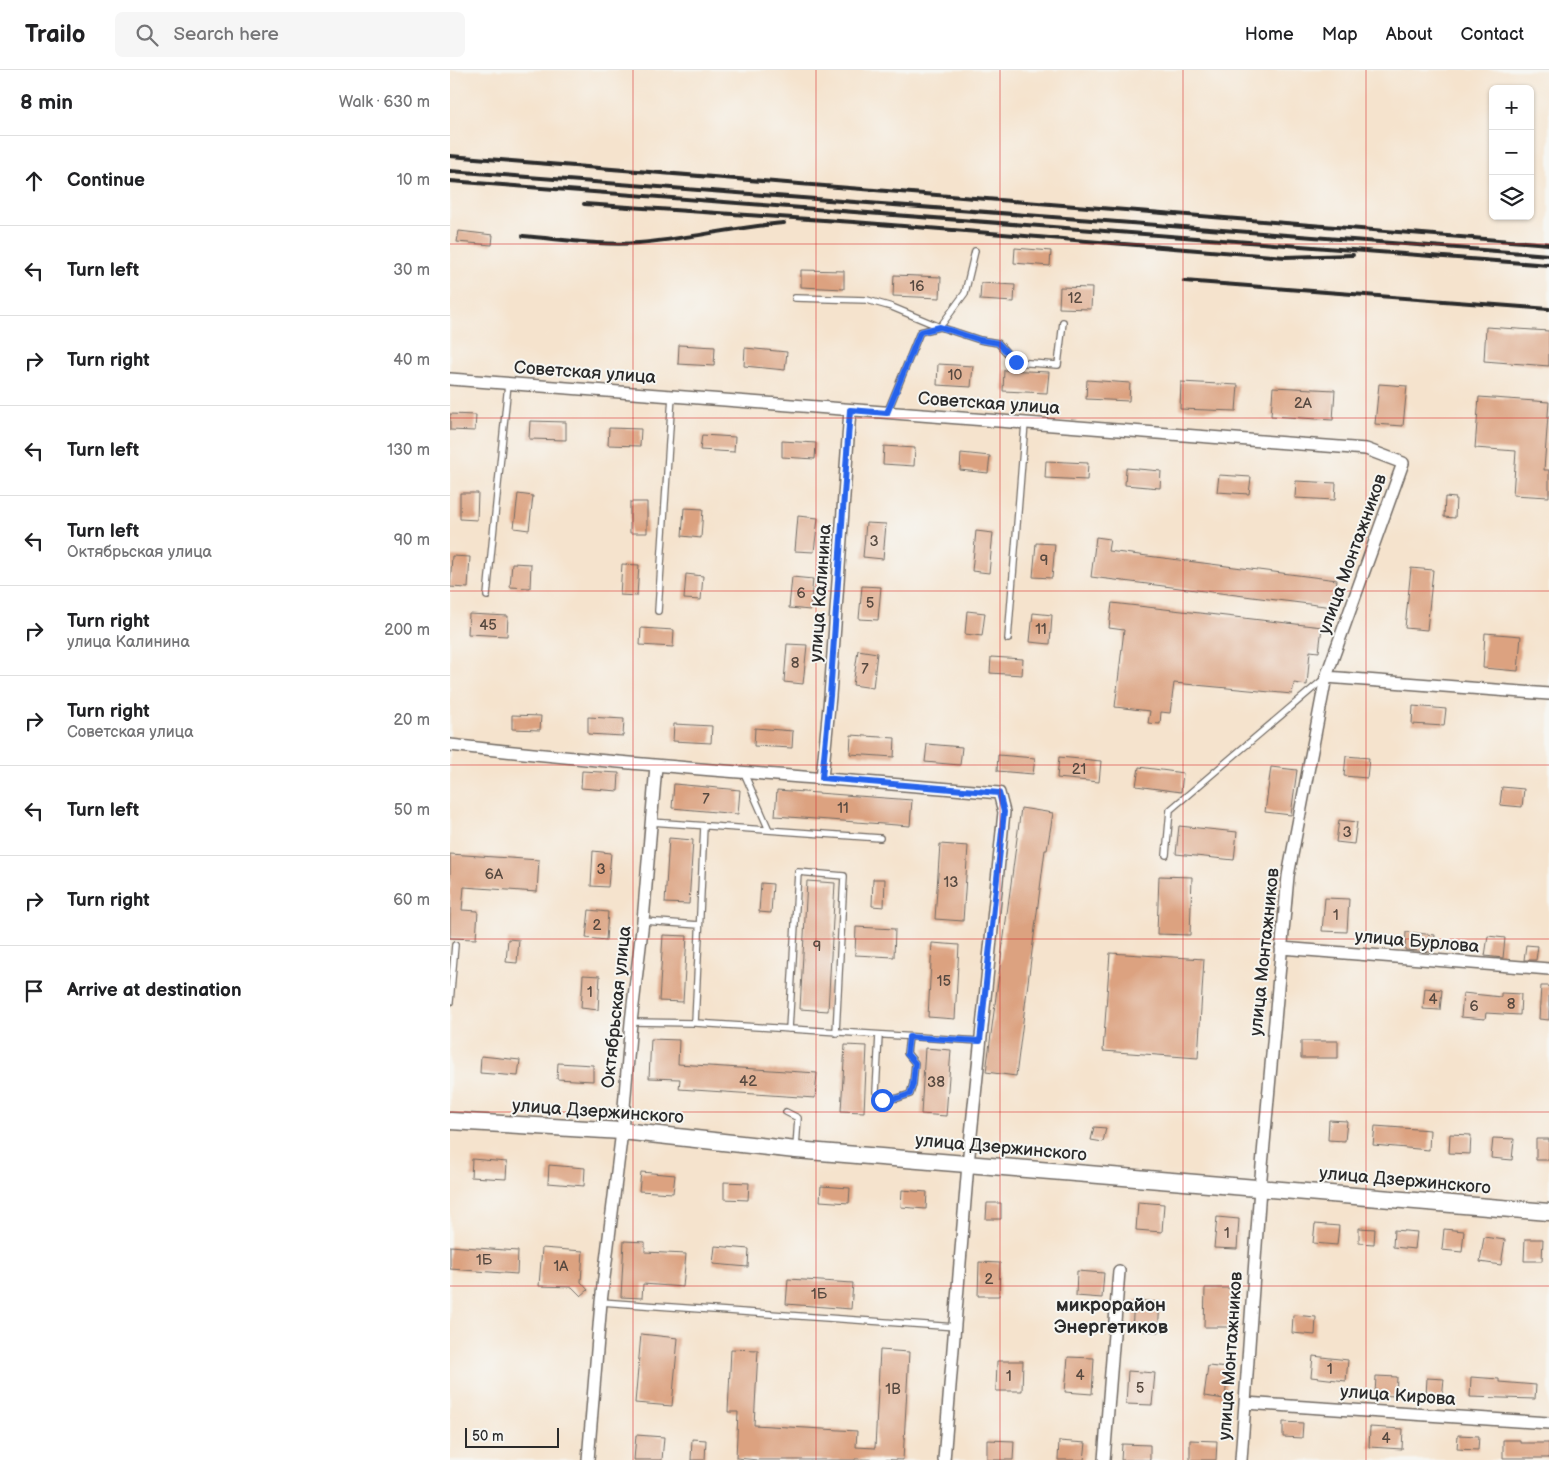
<!DOCTYPE html>
<html lang="en">
<head>
<meta charset="utf-8">
<style>
  :root { --surface:#fff; --page:#f6f6f6; --text:#202124; --muted:#757577; --line:#e0e0e0 }
  body { margin:0; font-family:"Balsamiq Sans",sans-serif; background:var(--page); color:var(--text) }
  .controls { position:absolute; right:15px; top:15px; display:grid; overflow:hidden; border-radius:8px; box-shadow:0 1px 4px #0004 }
  .controls button { width:45px; height:45px; display:grid; place-items:center; padding:0; border:0; border-bottom:1px solid var(--line); background:var(--surface); color:var(--text); font:25px sans-serif }
  .scale { position:absolute; left:15px; bottom:12px; width:94px; box-sizing:border-box; padding-left:5px; border:2px solid #2b2b2b; border-top:0; font-size:14px; line-height:18px; white-space:nowrap; color:#2b2b2b; -webkit-text-stroke:4px #f6f6f2; paint-order:stroke }
  .stop { position:absolute; width:15px; height:15px; margin:-11px; border:4px solid #2563eb; border-radius:50%; background:#fff }
  .stop.end { background:#2563eb; border-color:#fff; box-shadow:0 1px 5px #0008 }
  .list { margin:0; padding:0; list-style:none }
  h2 { display:flex; justify-content:space-between; align-items:center; height:65px; margin:0; padding:0 20px; font-size:21px }
  h2 small { font-size:16px; font-weight:400; color:var(--muted) }
  .list li { display:grid; grid-template-columns:32px 1fr auto; gap:15px; align-items:center; box-sizing:border-box; height:90px; padding:0 20px; border-top:1px solid var(--line) }
  .list b { display:block; font-size:19px; white-space:nowrap }
  .list p { margin:0; font-size:16px; white-space:nowrap; color:var(--muted) }
  .list em { font-size:16px; font-style:normal; color:var(--muted) }
  .icon { flex:none; width:28px; height:28px; fill:none; stroke:currentColor; stroke-width:2; stroke-linecap:round; stroke-linejoin:round }
  .map { position:relative; flex:none; width:1099px; height:1390px; overflow:hidden }
  header { display:flex; align-items:center; gap:30px; box-sizing:border-box; height:70px; padding:0 25px; background:var(--surface); border-bottom:1px solid var(--line) }
  header strong { font-size:24px }
  nav { display:flex; gap:28px; margin-inline-start:auto; font-size:18px }
  .search { width:350px; height:45px; background:var(--page); display:flex; align-items:center; gap:12px; box-sizing:border-box; padding:0 18px; border-radius:8px; color:var(--muted); font-size:19px }
  main { display:flex }
  aside { flex:1; background:var(--surface) }
  .map>svg:first-child { display:block }
  .building { fill:#dca280 }
  .lines { fill:none; stroke-linecap:round; stroke-linejoin:round }
  .lane-casing { stroke:#726b64; stroke-width:8 }
  .street-casing { stroke:#726b64; stroke-width:14 }
  .secondary-casing { stroke:#726b64; stroke-width:19 }
  .lane { stroke:#fff; stroke-width:5.5 }
  .street { stroke:#fff; stroke-width:11 }
  .secondary { stroke:#fff; stroke-width:16 }
  .rail { stroke:#2b2b2b; stroke-width:4 }
  .route { stroke:#2563eb; stroke-width:6 }
  .grid { fill:none; stroke:#d62828; stroke-width:1; stroke-opacity:0.55 }
  .labels { text-anchor:middle; stroke-width:4; stroke-linejoin:round; paint-order:stroke }
  .number-label { font-size:15px; fill:#574940 }
  .street-label { font-size:18px; fill:#2b2b2b; stroke:#f6f6f2 }
  .neighbourhood-label { font-size:19px; font-weight:bold; fill:#2b2b2b; stroke:#f6f6f2 }
</style>
</head>
<body>
<header>
<strong>Trailo</strong>
<div class="search"><svg class="icon" aria-label="search" viewBox="0 0 24 24"><circle cx="10" cy="10" r="6"/><path d="M15 15l6 6"/></svg>Search here</div>
<nav><a>Home</a><a>Map</a><a>About</a><a>Contact</a></nav>
</header>
<main>
<aside>
<h2>8 min<small>Walk · 630 m</small></h2>
<ul class="list">
<li><svg class="icon" aria-label="ahead" viewBox="0 0 24 24"><path d="M12 20V5M6 11l6-6 6 6"/></svg><div><b>Continue</b></div><em>10 m</em></li>
<li><svg class="icon" aria-label="left" viewBox="0 0 24 24"><path d="M17 20v-9H6M10 6l-5 5 5 5"/></svg><div><b>Turn left</b></div><em>30 m</em></li>
<li><svg class="icon" aria-label="right" viewBox="0 0 24 24"><path d="M7 20v-9h11M14 6l5 5-5 5"/></svg><div><b>Turn right</b></div><em>40 m</em></li>
<li><svg class="icon" aria-label="left" viewBox="0 0 24 24"><path d="M17 20v-9H6M10 6l-5 5 5 5"/></svg><div><b>Turn left</b></div><em>130 m</em></li>
<li><svg class="icon" aria-label="left" viewBox="0 0 24 24"><path d="M17 20v-9H6M10 6l-5 5 5 5"/></svg><div><b>Turn left</b><p>Октябрьская улица</p></div><em>90 m</em></li>
<li><svg class="icon" aria-label="right" viewBox="0 0 24 24"><path d="M7 20v-9h11M14 6l5 5-5 5"/></svg><div><b>Turn right</b><p>улица Калинина</p></div><em>200 m</em></li>
<li><svg class="icon" aria-label="right" viewBox="0 0 24 24"><path d="M7 20v-9h11M14 6l5 5-5 5"/></svg><div><b>Turn right</b><p>Советская улица</p></div><em>20 m</em></li>
<li><svg class="icon" aria-label="left" viewBox="0 0 24 24"><path d="M17 20v-9H6M10 6l-5 5 5 5"/></svg><div><b>Turn left</b></div><em>50 m</em></li>
<li><svg class="icon" aria-label="right" viewBox="0 0 24 24"><path d="M7 20v-9h11M14 6l5 5-5 5"/></svg><div><b>Turn right</b></div><em>60 m</em></li>
<li><svg class="icon" aria-label="arrive" viewBox="0 0 24 24"><path d="M6 21V4h12l-3 4 3 4H6"/></svg><div><b>Arrive at destination</b></div></li>
</ul>
</aside>
<div class="map">
<svg width="1099" height="1390" viewBox="0 0 1099 1390">
  <rect width="100%" height="100%" fill="#f6f6f2"/>
  <filter id="ink" filterUnits="userSpaceOnUse"><feTurbulence type="fractalNoise" baseFrequency=".02" numOctaves="2"/><feDisplacementMap in="SourceGraphic" scale="10" xChannelSelector="R" yChannelSelector="G"/><feConvolveMatrix kernelMatrix="1 2 1 2 8 2 1 2 1" color-interpolation-filters="sRGB"/></filter>
  <filter id="wash" filterUnits="userSpaceOnUse"><feTurbulence type="fractalNoise" baseFrequency=".0096" numOctaves="4" result="noise"/><feDisplacementMap in="SourceGraphic" scale="20" xChannelSelector="R" yChannelSelector="G"/><feGaussianBlur stdDeviation="1.12" result="paint"/><feColorMatrix in="noise" values="0 0 0 0 0 0 0 0 0 0 0 0 0 0 0 0 0 1.4 0 .05"/><feComposite in="paint" operator="in"/></filter>
  <g filter="url(#wash)">
    <rect width="100%" height="100%" fill="#f5e3cd"/>
    <g id="blocks">
      <path class="building" d="M9 161 43 165 42 175 7 172Z
        M565 178 601 181 600 196 564 193Z
        M351 200 394 201V219L351 217Z
        M444 205 491 207 490 228 443 226Z
        M531 213 565 215 564 232 530 230Z
        M610 217 642 218 641 239 609 238Z
        M1036 257 1099 261V296L1034 291Z
        M229 275 265 277 264 296 228 294Z
        M295 278 337 282 335 300 294 296Z
        M488 294 523 296 521 317 487 315Z
        M554 300 599 302 597 323 553 321Z
        M637 310 680 313 679 331 636 329Z
        M731 312 788 315 786 341 730 339Z
        M929 314 957 316 953 356 925 354Z
        M823 317 885 320 883 350 821 346Z
        M1029 327 1099 332 1094 400H1099V427L1063 425 1066 381 1025 378Z
        M0 344 26 345 25 361 0 360Z
        M80 351 116 352V370L79 369Z
        M159 358 191 359 190 376 158 375Z
        M252 365 285 367 284 382 250 380Z
        M332 371 366 373 365 389 332 387Z
        M434 376 465 378 464 396 433 394Z
        M511 383 540 386 538 403 510 400Z
        M596 391 638 393 637 410 595 408Z
        M676 398 711 401 710 418 675 415Z
        M769 405 801 407 799 424 767 422Z
        M846 411 886 413 885 430 845 428Z
        M10 423H28L27 450 10 449Z
        M68 424 83 426 79 460 64 458Z
        M995 427 1006 428 1005 448 994 447Z
        M180 432H197V463H180Z
        M234 438 253 439 251 468 232 466Z
        M348 446 368 448 364 482 345 481Z
        M416 453 436 454 433 489 413 487Z
        M526 461 543 463 539 503 522 501Z
        M646 467 660 469 658 481 887 510 883 537 641 507Z
        M586 473 605 474 602 508 583 507Z
        M2 486 20 487 18 518 0 517Z
        M62 493 81 494 80 518 60 517Z
        M172 494 189 495 187 526 170 525Z
        M961 498 983 500 977 560 955 558Z
        M236 504 253 506 251 530 234 529Z
        M342 507 363 509 360 540 339 538Z
        M412 516 431 517 428 550 409 549Z
        M662 533 872 557 869 582 860 581 857 615 844 613 842 624 724 613 720 643 711 642 710 654 698 653 700 641 665 637 674 560 659 558Z
        M517 541 535 543 532 566 515 564Z
        M583 543 602 545 600 574 580 572Z
        M19 544 58 546 57 566 18 564Z
        M191 558 224 560 223 577 190 575Z
        M1035 563 1071 566 1068 601 1033 598Z
        M337 574 357 575 353 614 334 612Z
        M408 580 427 583 423 618 403 615Z
        M541 587 573 589 572 605 540 603Z
        M963 636 996 639 994 656 962 654Z
        M62 645 91 646 90 660 62 659Z
        M138 647 174 649 173 666 138 664Z
        M224 654 262 656 261 673 223 671Z
        M305 658 343 661 342 678 304 676Z
        M401 665 445 668 444 687 400 684Z
        M477 674 512 677 510 695 475 692Z
        M548 685 585 688 583 704 547 701Z
        M896 686 919 688 917 708 894 706Z
        M609 687 651 691 649 712 607 708Z
        M689 697 733 703 731 722 686 716Z
        M821 697 847 700 841 745 815 742Z
        M132 701 169 703 168 721 131 718Z
        M224 714 290 720 288 744 222 738Z
        M1052 717 1074 719 1072 737 1050 735Z
        M327 720 462 730 460 756 325 746Z
        M571 738 603 743 597 780H595L566 1006 536 1002Z
        M889 750 907 752 904 774 886 772Z
        M729 756 787 762 784 790 726 784Z
        M219 768 243 770 239 834 215 833Z
        M490 774 518 776 513 851 485 849Z
        M143 781 161 783 158 817 141 816Z
        M0 784 89 790 87 822 14 817 12 840 28 841 26 869 0 868Z
        M709 806 742 807 740 865 707 864Z
        M423 809H435L434 837 422 836Z
        M357 811 385 813 378 941 350 939Z
        M311 813 323 814 321 843 309 842Z
        M875 828 899 829 897 862 872 861Z
        M139 840 158 842 156 870 136 868Z
        M406 857 445 859 444 887 405 885Z
        M956 862 985 865 983 882 955 880Z
        M213 865 237 866 233 932 209 931Z
        M1038 866 1055 868 1053 888 1035 886Z
        M58 869 69 870 67 893 56 892Z
        M482 873 509 875 505 949 478 947Z
        M1076 875 1088 876 1086 890H1074Z
        M660 883 754 889 748 988 653 981Z
        M133 905 150 906 148 940 131 938Z
        M1091 916H1099V950L1089 949Z
        M975 918 992 920 990 940 973 939Z
        M1013 923 1051 927V923L1071 924 1070 945 1036 943 1035 949 1011 947Z
        M201 969 229 970 228 994 367 1003 365 1028 229 1019 230 1009 199 1008Z
        M851 971H888V988H851Z
        M395 975 417 976 414 1042 391 1041Z
        M475 978 501 980 496 1046 471 1044Z
        M31 986 70 990 68 1006 30 1003Z
        M108 993 143 995V1011L107 1009Z
        M879 1050 897 1051 895 1071 878 1070Z
        M925 1056 980 1060 979 1080 923 1075Z
        M644 1057 656 1058 653 1072 641 1070Z
        M1000 1064 1021 1065 1020 1084 999 1083Z
        M1043 1068 1064 1069 1062 1090 1041 1088Z
        M1086 1069H1099V1090H1086Z
        M22 1089 57 1092 56 1109 21 1107Z
        M99 1095 135 1098 134 1116 98 1113Z
        M191 1102 225 1105 223 1123 189 1121Z
        M274 1112 299 1113 298 1130 274 1129Z
        M371 1116 400 1118 399 1133 370 1131Z
        M452 1120 477 1122 476 1139 451 1137Z
        M688 1132 714 1134 712 1162 686 1160Z
        M537 1133H551V1149H536Z
        M767 1147 789 1149 787 1179 764 1178Z
        M865 1154 889 1156 887 1175 863 1173Z
        M909 1158 925 1159 924 1174 909 1173Z
        M994 1159 1014 1161 1012 1182 992 1180Z
        M944 1160 967 1162 965 1179 943 1177Z
        M1034 1167 1055 1170 1051 1195 1030 1192Z
        M1075 1169H1093L1092 1191H1074Z
        M174 1171 195 1172V1182L236 1184 233 1217 193 1214 192 1228 171 1227Z
        M0 1176 68 1181 67 1204 0 1199Z
        M265 1176 299 1179 298 1197 263 1194Z
        M92 1178 133 1181 131 1212 138 1220 131 1226 122 1217 89 1216Z
        M529 1192 550 1193 549 1226H528Z
        M627 1201 654 1203 652 1228 626 1226Z
        M338 1209 403 1213 401 1239 336 1234Z
        M755 1218H781L780 1257H754Z
        M684 1230 710 1232 708 1262 682 1260Z
        M843 1245 866 1247 865 1265 842 1263Z
        M191 1264 228 1268 222 1336 185 1333Z
        M281 1279 308 1280 304 1355 407 1361 406 1377 425 1378 430 1280 459 1282 453 1390 405 1389V1390H308L286 1388 288 1342H278Z
        M863 1286 898 1290 896 1311 861 1307Z
        M618 1287 644 1288 642 1324 615 1322Z
        M547 1291H573L572 1321H546Z
        M758 1296 778 1298 775 1329 754 1326Z
        M678 1301 705 1303 702 1335 676 1334Z
        M926 1306 947 1307 946 1326 925 1325Z
        M1021 1307 1049 1309V1312L1086 1315 1085 1329 1020 1327Z
        M977 1308 994 1309 992 1328 976 1326Z
        M833 1352 853 1353 852 1368 833 1367Z
        M920 1357 953 1359 952 1379 919 1377Z
        M186 1365 214 1367 212 1390H184Z
        M1008 1365 1029 1366 1028 1380 1007 1379Z
        M242 1369 256 1370 255 1390H241Z
        M537 1370 564 1371 563 1390H537Z
        M740 1370 767 1371 766 1390H740Z
        M1053 1370H1070V1373H1099V1388H1053Z
        M609 1371 636 1373 634 1390H608Z
        M672 1374 700 1375V1390H671Z"/>
    </g>
  </g>
  <g filter="url(#ink)">
    <use href="#blocks" fill-opacity="0" stroke="#726b64" stroke-width="1"/>
    <g class="lines">
      <defs>
        <path id="lane" d="M345 228 417 230 442 237 490 257 530 270 548 273 565 292 608 295 613 252
          M437 343 470 262 490 257 515 223 525 181
          M37 526 58 314
          M208 541 222 326
          M558 569 575 353
          M294 703 319 760
          M201 752 430 768
          M716 785 720 740 875 608
          M193 851 249 855
          M0 932 5 875
          M181 952 245 953 530 971
          M245 953 254 756
          M339 959 348 802 394 806 386 963
          M429 965 426 1022 432 1029 448 1028 460 1024 463 1014 465 993 457 983 459 967
          M336 1042 348 1048 346 1078
          M151 1232 506 1257"/>
        <path id="street" d="M0 309 916 379 953 393 876 607 838 806 810 1118 791 1390
          M876 607 1099 624
          M0 675C183 696 366 707 549 723L554 742 518 1094 494 1390
          M372 708 380 626 400 340
          M831 878 1099 899
          M795 1333 1099 1353
          M138 1390 151 1232 172 1061 181 952 193 851 206 696
          M654 1390 669 1201"/>
        <path id="secondary" d="M0 1051 172 1061 346 1080 1099 1142"/>
      </defs>
      <use href="#lane" class="lane-casing"/>
      <use href="#street" class="street-casing"/>
      <use href="#secondary" class="secondary-casing"/>
      <use href="#lane" class="lane"/>
      <use href="#street" class="street"/>
      <use href="#secondary" class="secondary"/>
      <path class="rail" d="M0 86 1099 174
        M0 101 1099 185
        M0 111 1099 195
        M134 134 404 152 835 187 903 185
        M73 166C111 169 151 176 189 173 237 169 285 157 334 153
        M734 211 1099 239"/>
    </g>
  </g>
  <g class="lines" filter="url(#ink)">
    <path class="route" d="M432 1030 448 1028 460 1024 463 1014 465 993 457 984 459 967 530 971 554 742 549 723 372 708 380 626 400 340 437 343 470 262 490 257 530 270 548 273 566 292"/>
  </g>
  <path class="grid" d="M183 0V1390M366 0V1390M550 0V1390M733 0V1390M916 0V1390M0 174H1099M0 348H1099M0 521H1099M0 695H1099M0 869H1099M0 1042H1099M0 1216H1099"/>
  <g class="labels">
    <g class="number-label">
      <text x="467" y="221">16</text>
      <text x="625" y="233">12</text>
      <text x="505" y="310">10</text>
      <text x="853" y="338">2А</text>
      <text x="424" y="476">3</text>
      <text x="594" y="495">9</text>
      <text x="351" y="528">6</text>
      <text x="420" y="538">5</text>
      <text x="38" y="560">45</text>
      <text x="591" y="564">11</text>
      <text x="345" y="598">8</text>
      <text x="415" y="604">7</text>
      <text x="629" y="704">21</text>
      <text x="256" y="734">7</text>
      <text x="393" y="743">11</text>
      <text x="897" y="767">3</text>
      <text x="151" y="804">3</text>
      <text x="44" y="809">6А</text>
      <text x="501" y="817">13</text>
      <text x="886" y="850">1</text>
      <text x="147" y="860">2</text>
      <text x="367" y="881">9</text>
      <text x="494" y="916">15</text>
      <text x="140" y="927">1</text>
      <text x="983" y="934">4</text>
      <text x="1061" y="939">8</text>
      <text x="1024" y="941">6</text>
      <text x="298" y="1016">42</text>
      <text x="486" y="1017">38</text>
      <text x="777" y="1168">1</text>
      <text x="34" y="1195">1Б</text>
      <text x="111" y="1201">1А</text>
      <text x="539" y="1214">2</text>
      <text x="369" y="1229">1Б</text>
      <text x="880" y="1304">1</text>
      <text x="630" y="1310">4</text>
      <text x="559" y="1311">1</text>
      <text x="690" y="1323">5</text>
      <text x="443" y="1324">1В</text>
      <text x="936" y="1373">4</text>
    </g>
    <g class="street-label">
      <text transform="translate(135 302) rotate(4)" y="6">Советская улица</text>
      <text transform="translate(539 333) rotate(4)" y="6">Советская улица</text>
      <text transform="translate(902 484) rotate(-70)" y="6">улица Монтажников</text>
      <text transform="translate(370 523) rotate(-86)" y="6">улица Калинина</text>
      <text transform="translate(967 871) rotate(5)" y="6">улица Бурлова</text>
      <text transform="translate(814 882) rotate(-84)" y="6">улица Монтажников</text>
      <text transform="translate(166 937) rotate(-84)" y="6">Октябрьская улица</text>
      <text transform="translate(148 1041) rotate(4)" y="6">улица Дзержинского</text>
      <text transform="translate(551 1077) rotate(5)" y="6">улица Дзержинского</text>
      <text transform="translate(955 1110) rotate(5)" y="6">улица Дзержинского</text>
      <text transform="translate(780 1286) rotate(-86)" y="6">улица Монтажников</text>
      <text transform="translate(948 1325) rotate(4)" y="6">улица Кирова</text>
    </g>
    <g class="neighbourhood-label">
      <text x="661" y="1241">микрорайон<tspan x="661" dy="22">Энергетиков</tspan></text>
    </g>
  </g>
</svg>
<div class="controls">
<button>+</button>
<button>−</button>
<button><svg class="icon" aria-label="layers" viewBox="0 0 24 24"><path d="M12 4l9 5-9 5-9-5zM3 14l9 5 9-5"/></svg></button>
</div>
<div class="scale">50 m</div>
<div class="stop" style="left:432px;top:1030px"></div>
<div class="stop end" style="left:566px;top:292px"></div>
</div>
</main>
</body>
</html>
